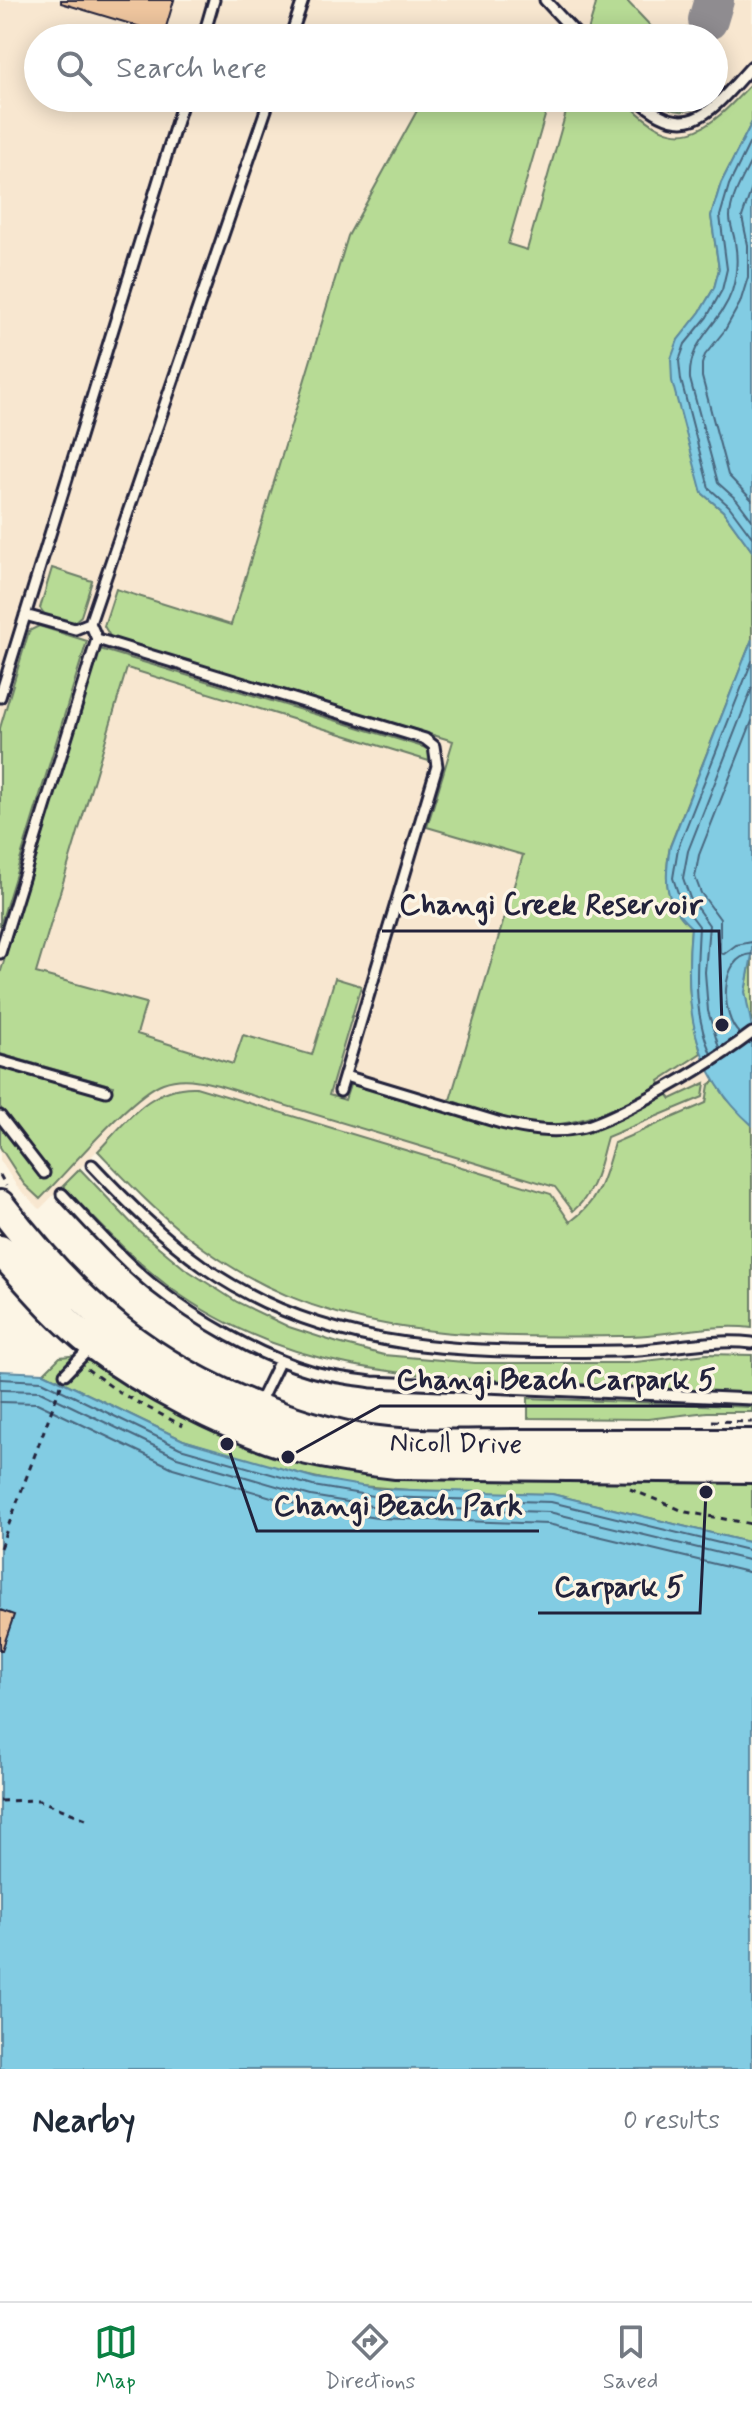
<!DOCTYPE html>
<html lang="en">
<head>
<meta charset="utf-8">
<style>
  :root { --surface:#fff; --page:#f6f6f7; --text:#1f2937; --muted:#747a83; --line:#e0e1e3; --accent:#0b8043 }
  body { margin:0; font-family:Mynerve,sans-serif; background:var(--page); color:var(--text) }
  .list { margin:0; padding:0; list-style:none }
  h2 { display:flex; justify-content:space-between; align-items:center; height:104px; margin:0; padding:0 32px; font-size:34px }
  h2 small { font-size:26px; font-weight:400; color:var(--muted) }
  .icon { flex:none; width:44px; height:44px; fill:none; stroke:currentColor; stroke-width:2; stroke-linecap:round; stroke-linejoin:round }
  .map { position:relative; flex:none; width:752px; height:2069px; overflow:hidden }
  .search { position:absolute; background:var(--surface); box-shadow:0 4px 20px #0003; left:24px; right:24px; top:24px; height:88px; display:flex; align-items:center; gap:20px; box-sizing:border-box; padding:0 28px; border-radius:44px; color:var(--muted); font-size:30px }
  .sheet { height:232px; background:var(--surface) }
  nav { display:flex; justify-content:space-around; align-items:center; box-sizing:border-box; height:112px; border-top:2px solid var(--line); background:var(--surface); font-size:22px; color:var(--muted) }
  nav a { display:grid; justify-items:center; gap:4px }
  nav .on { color:var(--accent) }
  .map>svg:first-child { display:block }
  .built { fill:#f8e7d0; fill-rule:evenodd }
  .green { fill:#b7db95; stroke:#6c7e68; stroke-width:2 }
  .water { fill:#82cce3; stroke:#5c88a0; stroke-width:2 }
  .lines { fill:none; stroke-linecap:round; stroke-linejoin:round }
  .shore { stroke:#48667e; stroke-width:2 }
  .taxiway { stroke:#8f8c90; stroke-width:40 }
  .building { fill:#eec59e; stroke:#22223b; stroke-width:2 }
  .service-casing { stroke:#22223b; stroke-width:15 }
  .primary-casing { stroke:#22223b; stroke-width:34 }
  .path { stroke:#22223b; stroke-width:3; stroke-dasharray:6 6; stroke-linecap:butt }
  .service { stroke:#fcf5e5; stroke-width:9 }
  .primary { stroke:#fcf5e5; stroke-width:28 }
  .labels { text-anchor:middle; stroke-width:7; stroke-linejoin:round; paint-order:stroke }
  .street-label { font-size:28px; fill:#22223b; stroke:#fcf5e5 }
  .leader { fill:none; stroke:#22223b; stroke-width:3 }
  .callout-dot { fill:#22223b; stroke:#fcf5e5; stroke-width:3 }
  .callout-label { font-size:30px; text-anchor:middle; font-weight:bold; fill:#22223b; stroke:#fcf5e5; stroke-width:7; stroke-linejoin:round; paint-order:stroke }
</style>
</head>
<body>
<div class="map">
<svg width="752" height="2069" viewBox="0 0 752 2069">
  <rect width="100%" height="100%" fill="#fcf5e5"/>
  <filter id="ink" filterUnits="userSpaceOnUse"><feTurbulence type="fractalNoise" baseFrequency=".0125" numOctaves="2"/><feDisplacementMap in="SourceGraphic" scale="16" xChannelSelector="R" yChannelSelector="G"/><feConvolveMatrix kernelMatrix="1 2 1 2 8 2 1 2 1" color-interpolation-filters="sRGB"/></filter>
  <g filter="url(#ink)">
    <path class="built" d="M0 0H752V1053L709 1085 706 1102 614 1143 598 1194 591 1205 569 1223 196 1087H181L165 1091 138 1109 40 1209 18 1188 0 1160ZM38 38H714V98H38Z"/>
    <path class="green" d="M592 0H626L662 38H591L587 34 596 4Z
      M752 83V122L721 183 711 216 719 269 714 288 700 312 678 340 702 493 723 511 752 551V639L670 846C664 879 664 903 691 927 687 976 688 1006 701 1053L659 1081 661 1087C617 1106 570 1133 520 1123 497 1118 473 1108 450 1100L523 855 427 827 453 741 111 638 104 626 116 589 231 625 348 236 424 98H535L549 102 508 244 527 250 570 98H623C679 159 705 133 752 83Z
      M651 98H710C690 117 671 114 651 98Z
      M52 568 92 581 81 616 73 623 45 615 40 608Z
      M39 626 87 641 0 926V728L29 631Z
      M100 649 423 747 428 750 429 761 127 668 36 973 146 1003 137 1034 233 1064 243 1035 312 1055 335 978 361 986 329 1095 345 1100 351 1082 484 1123 538 1135 559 1136 581 1133 607 1124 667 1094 671 1099 705 1083 703 1097 607 1137C599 1164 596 1192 573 1211L555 1187 218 1085C199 1080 182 1076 163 1083 132 1094 67 1172 40 1199L24 1184 0 1147V1125L41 1178 50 1170 0 1107V1067L109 1097 113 1086 0 1054V974Z
      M752 955V1021L750 1022 745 992Z
      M715 1081 726 1098 752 1125V1328C709 1323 668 1336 625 1336 464 1338 319 1341 186 1235 154 1210 126 1180 98 1151 126 1122 151 1085 196 1087L551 1194 570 1222C600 1200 604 1177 614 1143L706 1103 709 1085Z
      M80 1169 137 1229 184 1268 237 1302 289 1327 338 1343 384 1355 475 1363H627L707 1354 752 1355V1394C689 1394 627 1385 564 1383 421 1377 289 1376 169 1287 130 1257 97 1221 63 1186Z
      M99 1353 195 1413 752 1477V1543L552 1494 434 1492 349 1485 274 1468 183 1440 44 1373 60 1357Z
      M528 1398 752 1407V1412H707L648 1419 528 1418Z"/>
    <path class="water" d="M752 122V551L723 511 702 493 672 381 671 359 678 340 700 312 714 288 719 269 711 216 721 183Z
      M752 639V955L745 992 752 1027V1125C691 1072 684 1003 691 927 664 903 664 880 670 847Z
      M0 1371 44 1373 183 1440 315 1478 379 1489 552 1494 752 1543V2069H0Z"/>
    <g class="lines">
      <path class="shore" d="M752 138 729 185 720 216 727 269 722 290 707 317 685 344 679 361 681 380 709 488 729 506 752 537
        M752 159C744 176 730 198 730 217 730 225 734 234 735 242 738 259 737 275 732 291 720 326 688 339 690 379L718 483 737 500 752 520
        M752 188 742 217 748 245V277L740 303 725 330 705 355 702 364V377L728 475 752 500
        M752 721 699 855 695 877 701 893 720 919V953L724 954 736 945 752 942
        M740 1034C720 1017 719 956 752 954
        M719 1048 708 1011 705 972 709 925 690 898 683 878 688 851 752 688
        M711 1054C692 1010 697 972 699 926L681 902 673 878 678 848 752 661
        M0 1379 42 1381 180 1448 313 1486 379 1497 551 1502 752 1551
        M0 1390 40 1391 177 1457 311 1496 378 1507 549 1512 752 1561
        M0 1402 37 1403 173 1468 309 1508 377 1518 548 1524 752 1573"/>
      <path class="taxiway" d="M708 20 714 0"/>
    </g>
    <path class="building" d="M61 0H174L164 34 61 3Z
      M0 1610 14 1615 2 1650H0Z"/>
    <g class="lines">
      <defs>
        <path id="service" d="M545 0 580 38
          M203 38 214 0
          M290 38 303 0
          M637 98C690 148 714 107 752 66
          M25 615 75 629 90 623 97 639
          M90 623 270 98
          M0 697 184 98
          M0 953 97 639 425 739 434 746 437 766 340 1091
          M0 1061 106 1091
          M345 1076 501 1123C526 1129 553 1134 580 1128 598 1124 615 1115 631 1107 676 1084 712 1063 752 1033
          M0 1116 44 1173
          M92 1165C127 1202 163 1238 204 1267 329 1355 474 1353 619 1351 664 1351 707 1338 752 1343
          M62 1194C92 1226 121 1259 154 1286 197 1320 258 1356 311 1371 331 1377 352 1379 372 1382L752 1399
          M65 1374 90 1348
          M256 1402 263 1395 280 1360"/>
        <path id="primary" d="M0 1205C77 1305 151 1369 270 1413 298 1423 328 1433 357 1438 409 1447 463 1444 515 1444 594 1444 673 1444 752 1444
          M0 1250C30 1283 59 1318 94 1345 147 1385 225 1425 288 1445 323 1455 360 1460 396 1464L752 1468"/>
      </defs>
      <use href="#service" class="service-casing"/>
      <use href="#primary" class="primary-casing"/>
      <path class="path" d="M0 1175 6 1186
        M87 1369 120 1393 183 1426
        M712 1421 752 1422
        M630 1489 686 1512 752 1524
        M0 1548 61 1385
        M0 1801 39 1800 86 1819"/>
      <use href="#service" class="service"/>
      <use href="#primary" class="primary"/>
    </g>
  </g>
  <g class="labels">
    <g class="street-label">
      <text transform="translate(456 1442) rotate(1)" y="10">Nicoll Drive</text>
    </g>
  </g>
  <path class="leader" d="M722 1025L719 931H382M288 1457L380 1406H732M227 1444L257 1531H539M706 1492L700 1613H538"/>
  <g class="callout-dot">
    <circle cx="722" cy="1025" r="8"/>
    <circle cx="288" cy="1457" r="8"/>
    <circle cx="227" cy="1444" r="8"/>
    <circle cx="706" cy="1492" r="8"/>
  </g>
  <g class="callout-label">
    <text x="551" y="914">Changi Creek Reservoir</text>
    <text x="556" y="1389">Changi Beach Carpark 5</text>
    <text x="398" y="1515">Changi Beach Park</text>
    <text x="619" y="1596">Carpark 5</text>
  </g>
</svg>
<div class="search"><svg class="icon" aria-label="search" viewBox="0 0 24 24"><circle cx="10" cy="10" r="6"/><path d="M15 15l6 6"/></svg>Search here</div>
</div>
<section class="sheet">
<h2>Nearby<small>0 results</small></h2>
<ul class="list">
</ul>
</section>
<nav>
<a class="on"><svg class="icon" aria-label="map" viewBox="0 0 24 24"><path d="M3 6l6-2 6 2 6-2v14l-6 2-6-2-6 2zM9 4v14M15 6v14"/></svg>Map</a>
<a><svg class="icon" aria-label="directions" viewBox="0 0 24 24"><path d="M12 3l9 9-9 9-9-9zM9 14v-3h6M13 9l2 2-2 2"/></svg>Directions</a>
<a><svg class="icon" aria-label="saved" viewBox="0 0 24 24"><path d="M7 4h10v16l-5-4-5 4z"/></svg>Saved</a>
</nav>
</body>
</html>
